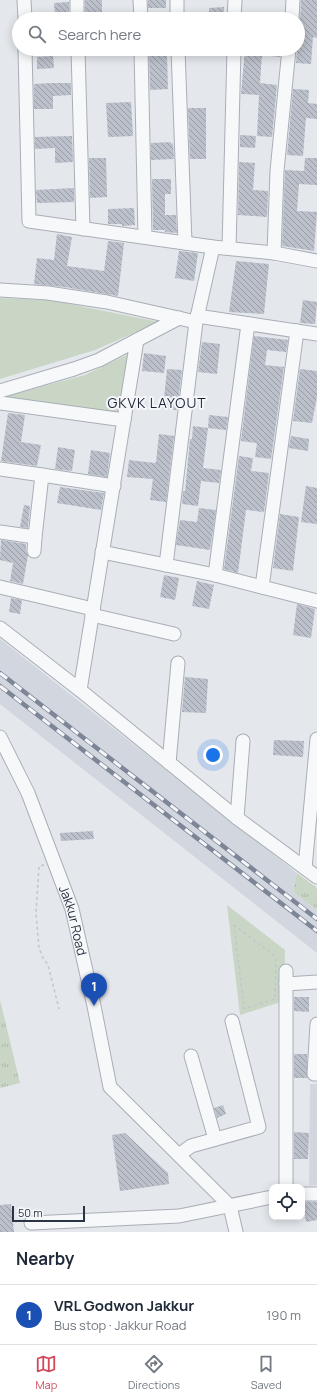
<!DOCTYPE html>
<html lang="en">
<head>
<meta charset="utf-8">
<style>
  :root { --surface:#fff; --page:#f6f6f7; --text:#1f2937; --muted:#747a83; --line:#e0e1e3; --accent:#d1495b }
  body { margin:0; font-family:Manrope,sans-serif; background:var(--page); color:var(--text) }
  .controls { position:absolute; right:12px; bottom:12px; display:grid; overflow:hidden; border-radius:8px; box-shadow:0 2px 10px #0003 }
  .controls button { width:36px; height:36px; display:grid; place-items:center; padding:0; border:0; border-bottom:1px solid var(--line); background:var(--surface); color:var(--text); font:20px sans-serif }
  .scale { position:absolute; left:12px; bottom:10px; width:73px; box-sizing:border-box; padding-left:4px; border:2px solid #2b3445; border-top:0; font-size:11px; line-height:14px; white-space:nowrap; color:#2b3445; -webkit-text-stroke:3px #f4f6f9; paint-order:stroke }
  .you { position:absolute; left:213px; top:755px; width:14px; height:14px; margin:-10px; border:3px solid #fff; border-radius:50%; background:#1a73e8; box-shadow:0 0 0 6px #1a73e833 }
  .badge { display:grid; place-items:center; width:26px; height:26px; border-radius:50%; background:var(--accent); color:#fff; font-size:13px; font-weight:700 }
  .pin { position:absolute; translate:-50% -33px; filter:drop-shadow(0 1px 2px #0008) }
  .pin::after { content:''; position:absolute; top:21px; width:14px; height:12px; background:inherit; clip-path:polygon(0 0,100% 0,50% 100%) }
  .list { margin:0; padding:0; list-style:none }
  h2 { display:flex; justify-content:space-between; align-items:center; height:52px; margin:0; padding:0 16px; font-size:17px }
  h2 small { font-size:13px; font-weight:400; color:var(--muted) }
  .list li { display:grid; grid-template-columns:26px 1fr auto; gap:12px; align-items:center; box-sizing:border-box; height:60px; padding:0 16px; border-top:1px solid var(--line) }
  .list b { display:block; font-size:15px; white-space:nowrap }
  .list p { margin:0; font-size:13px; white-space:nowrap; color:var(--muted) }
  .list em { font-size:13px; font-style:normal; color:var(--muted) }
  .icon { flex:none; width:22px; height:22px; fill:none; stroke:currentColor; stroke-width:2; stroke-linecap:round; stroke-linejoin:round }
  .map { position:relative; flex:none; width:317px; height:1232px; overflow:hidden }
  .search { position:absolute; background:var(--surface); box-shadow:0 2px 10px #0003; left:12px; right:12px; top:12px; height:44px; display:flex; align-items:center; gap:10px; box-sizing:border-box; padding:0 14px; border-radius:22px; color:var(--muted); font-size:15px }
  .sheet { height:112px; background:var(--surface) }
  nav { display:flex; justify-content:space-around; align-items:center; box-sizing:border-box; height:56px; border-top:1px solid var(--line); background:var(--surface); font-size:11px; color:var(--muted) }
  nav a { display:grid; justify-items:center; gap:2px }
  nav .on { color:var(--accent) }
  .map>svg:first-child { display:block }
  .built { fill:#d2d6de }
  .grass { fill:url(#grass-tufts) }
  .green { fill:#c9d6c5 }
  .building { fill:url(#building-back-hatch) }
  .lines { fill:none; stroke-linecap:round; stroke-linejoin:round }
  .minor-casing { stroke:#a9aeb7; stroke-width:15 }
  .path { stroke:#c2c5cb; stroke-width:1.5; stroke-dasharray:3 3; stroke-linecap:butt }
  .minor { stroke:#f7f8fa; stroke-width:13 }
  .rail-casing { stroke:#7d8696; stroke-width:4.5 }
  .rail { stroke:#f4f6f9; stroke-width:3; stroke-dasharray:9; stroke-linecap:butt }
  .labels { text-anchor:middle; stroke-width:4; stroke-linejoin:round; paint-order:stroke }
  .street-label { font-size:13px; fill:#2b3445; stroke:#f4f6f9 }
  .neighbourhood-label { font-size:14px; letter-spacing:1px; fill:#1d2536; stroke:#f4f6f9 }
</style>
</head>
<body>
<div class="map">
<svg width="317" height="1232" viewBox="0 0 317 1232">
  <defs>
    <pattern id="grass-tufts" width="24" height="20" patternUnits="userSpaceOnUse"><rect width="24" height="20" fill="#c9d6c5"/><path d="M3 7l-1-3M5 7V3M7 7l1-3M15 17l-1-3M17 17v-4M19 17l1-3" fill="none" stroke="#adb8ab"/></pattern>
    <pattern id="building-back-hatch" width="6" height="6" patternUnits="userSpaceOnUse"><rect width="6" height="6" fill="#bbc0ca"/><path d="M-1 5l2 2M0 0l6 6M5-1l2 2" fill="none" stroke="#989da6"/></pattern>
  </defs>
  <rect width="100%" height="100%" fill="#e4e7ec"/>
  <path class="built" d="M0 639 297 873 293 892 317 910V953L0 704Z
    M310 1084H317V1185L309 1186Z"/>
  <path class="grass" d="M297 873 317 888V910L293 892Z
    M0 1000 20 1083 0 1088Z"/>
  <path class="green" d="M0 298 50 300 159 322 95 350 0 379Z
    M129 354 119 414 4 397 85 375Z
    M227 905 285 950 284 1001 240 1015Z"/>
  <path class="building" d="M85 0H102V19H85Z
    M148 0H166V8H148Z
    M301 0H317V38L313 37 311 64 296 63 297 49 298 50V24L300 19Z
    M69 2V16H55L54 3Z
    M224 7V19H209V8Z
    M245 49H281L280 57 262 55 260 83 277 85 272 137 257 136 259 95 241 94Z
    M149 55H167L168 89 150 90Z
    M53 56 54 68 37 69V57Z
    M52 83H71V95L53 96V109H34V84Z
    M293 89 309 90 308 103 317 104V119L306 118 303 156 287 155Z
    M131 102 133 136 108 137 106 103Z
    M188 108H206V159H190Z
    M240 135 256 136 255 148 240 147Z
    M72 136 73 162 55 163V148L35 149V137Z
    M171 142V144L173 143 174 159 151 160V143Z
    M89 158H106L107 197 90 198Z
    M305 158H317V185L299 184 297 211 317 212 314 251 282 246 285 170 304 171Z
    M239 162 255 163 253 190 268 191 267 217 238 215Z
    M152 179H171V194H165V215H176L177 233 165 232V230H153Z
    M74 188V202L37 203 36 190Z
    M134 208 135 225 122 226V224H108V209Z
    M57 234 72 237 67 266 104 271 108 241 124 243 118 296 64 287 34 284 37 258 54 260Z
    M179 251 198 253 194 281 175 278Z
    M236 261 269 264 264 314 229 312Z
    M303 300 317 302 315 324 300 323Z
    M254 336 288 340 286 352 267 350 265 365 284 367 271 459 255 457 257 443 241 441Z
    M202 342 220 344 217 374 198 372Z
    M144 353 166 356 164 373 142 371Z
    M167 369 182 370 177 410 163 409Z
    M300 369 317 371V397L312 423 293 421Z
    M8 413 25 415 21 442 41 445 37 466 1 461Z
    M209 415 228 417 226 430 208 428Z
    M193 426 208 428 203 468 221 470 219 483 201 481 198 506 182 504 183 491H185L190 439H192Z
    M159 434 174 436 166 502 150 500 153 479 127 477 129 460 155 463 156 462Z
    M291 436 309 439 308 451 289 448Z
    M58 447 75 450 72 471 55 469Z
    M91 450 110 453 107 477 88 474Z
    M239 456 253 458 251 471 269 473 264 512 246 510 238 573 224 569Z
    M306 486 317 488V524L301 522Z
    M60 487 104 493 101 510 57 503Z
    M24 505 30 506 28 528 20 527Z
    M199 508 216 510 210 550 176 545 180 520 197 522Z
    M280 514 299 517 293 571 273 568Z
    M1 540 26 544V551L28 555 23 584 10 581 13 563 0 560Z
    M164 575 179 578 175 600 160 597Z
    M197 581 214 585 209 609 192 606Z
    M11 598 22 600 20 614 9 612Z
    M297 604 315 609 311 638 293 635Z
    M185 677 208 679 206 713 182 712Z
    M274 740 304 741 303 757 273 755Z
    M93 831 94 839 61 841 60 833Z
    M294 997H309V1012L294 1011Z
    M294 1054H307V1078H294Z
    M223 1105 226 1114 217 1118 214 1108Z
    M294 1132 309 1133 308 1159H294Z
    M125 1133 168 1173 169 1184 120 1191 112 1135Z
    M303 1202H317V1220L306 1222Z
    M11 1204 14 1232H0V1205Z"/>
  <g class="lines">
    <defs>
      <g id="minor">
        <path d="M24 0 25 19"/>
        <path d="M77 0V19"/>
        <path d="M140 0 141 19"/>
        <path d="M177 0V19"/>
        <path d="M234 19 235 0"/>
        <path d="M292 19 293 0"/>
        <path d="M25 49 29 221 213 247 274 253 317 261"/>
        <path d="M78 49 83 229"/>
        <path d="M141 49 145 237"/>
        <path d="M178 49 185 243"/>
        <path d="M229 248 234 49"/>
        <path d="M274 253 277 171 289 49"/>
        <path d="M0 290 48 293 107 302 196 322"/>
        <path d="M197 316 317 334"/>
        <path d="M0 391 74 369 99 360 179 318"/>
        <path d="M0 403 124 420"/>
        <path d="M0 469 42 475"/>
        <path d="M0 532 35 537 42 475 114 486"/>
        <path d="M34 551 35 537"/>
        <path d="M102 552 215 575 317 601"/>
        <path d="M166 565 196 322 213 247"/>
        <path d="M215 575 248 324"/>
        <path d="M0 587 93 609"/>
        <path d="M262 587 297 331"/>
        <path d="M92 615 174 634"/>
        <path d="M0 628 80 690 237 818 317 877"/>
        <path d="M80 690 137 340"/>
        <path id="s1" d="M0 737 28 793 72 909 94 1006 110 1087 230 1206 236 1232"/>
        <path d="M169 763 178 663"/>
        <path d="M237 818 243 741"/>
        <path d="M305 868 317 739"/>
        <path d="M286 984 317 982"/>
        <path d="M317 1024 314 1074H317"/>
        <path d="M191 1056 215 1139"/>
        <path d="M179 1155 191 1146 259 1127 232 1021"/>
        <path d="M286 1187V971"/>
        <path d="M302 1194H317"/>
        <path d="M31 1223 179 1216 272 1197"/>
      </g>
    </defs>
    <use href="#minor" class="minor-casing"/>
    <path class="path" d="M44 865 39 866 36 913 39 948 43 958 48 965 59 1009
      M234 925 276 957 275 999 244 1009Z"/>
    <use href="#minor" class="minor"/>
    <defs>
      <path id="rail" d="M0 673 317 919
        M0 686 317 931"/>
    </defs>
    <use href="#rail" class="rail-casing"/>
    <use href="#rail" class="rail"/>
  </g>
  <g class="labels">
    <g class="street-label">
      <text dy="5" stroke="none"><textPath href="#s1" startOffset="198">Jakkur Road</textPath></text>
    </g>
    <g class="neighbourhood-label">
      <text x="157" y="408">GKVK LAYOUT</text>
    </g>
  </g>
</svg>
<div class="controls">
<button><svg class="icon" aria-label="locate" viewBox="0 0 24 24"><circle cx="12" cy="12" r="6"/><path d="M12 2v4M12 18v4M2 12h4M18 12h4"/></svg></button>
</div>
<div class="scale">50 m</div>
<div class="you"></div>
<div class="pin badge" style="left:94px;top:1006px;background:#1a4fb4">1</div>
<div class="search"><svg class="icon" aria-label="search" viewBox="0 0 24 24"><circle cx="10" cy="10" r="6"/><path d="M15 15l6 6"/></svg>Search here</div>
</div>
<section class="sheet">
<h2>Nearby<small></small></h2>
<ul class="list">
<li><span class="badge" style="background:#1a4fb4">1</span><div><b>VRL Godwon Jakkur</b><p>Bus stop · Jakkur Road</p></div><em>190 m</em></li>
</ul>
</section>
<nav>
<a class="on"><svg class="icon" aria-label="map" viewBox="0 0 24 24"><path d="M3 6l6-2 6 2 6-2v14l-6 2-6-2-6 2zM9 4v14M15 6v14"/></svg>Map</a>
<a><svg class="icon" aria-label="directions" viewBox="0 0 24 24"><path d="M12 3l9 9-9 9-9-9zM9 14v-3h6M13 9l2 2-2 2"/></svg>Directions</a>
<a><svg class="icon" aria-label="saved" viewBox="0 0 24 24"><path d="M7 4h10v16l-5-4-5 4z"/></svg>Saved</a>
</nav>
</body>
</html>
